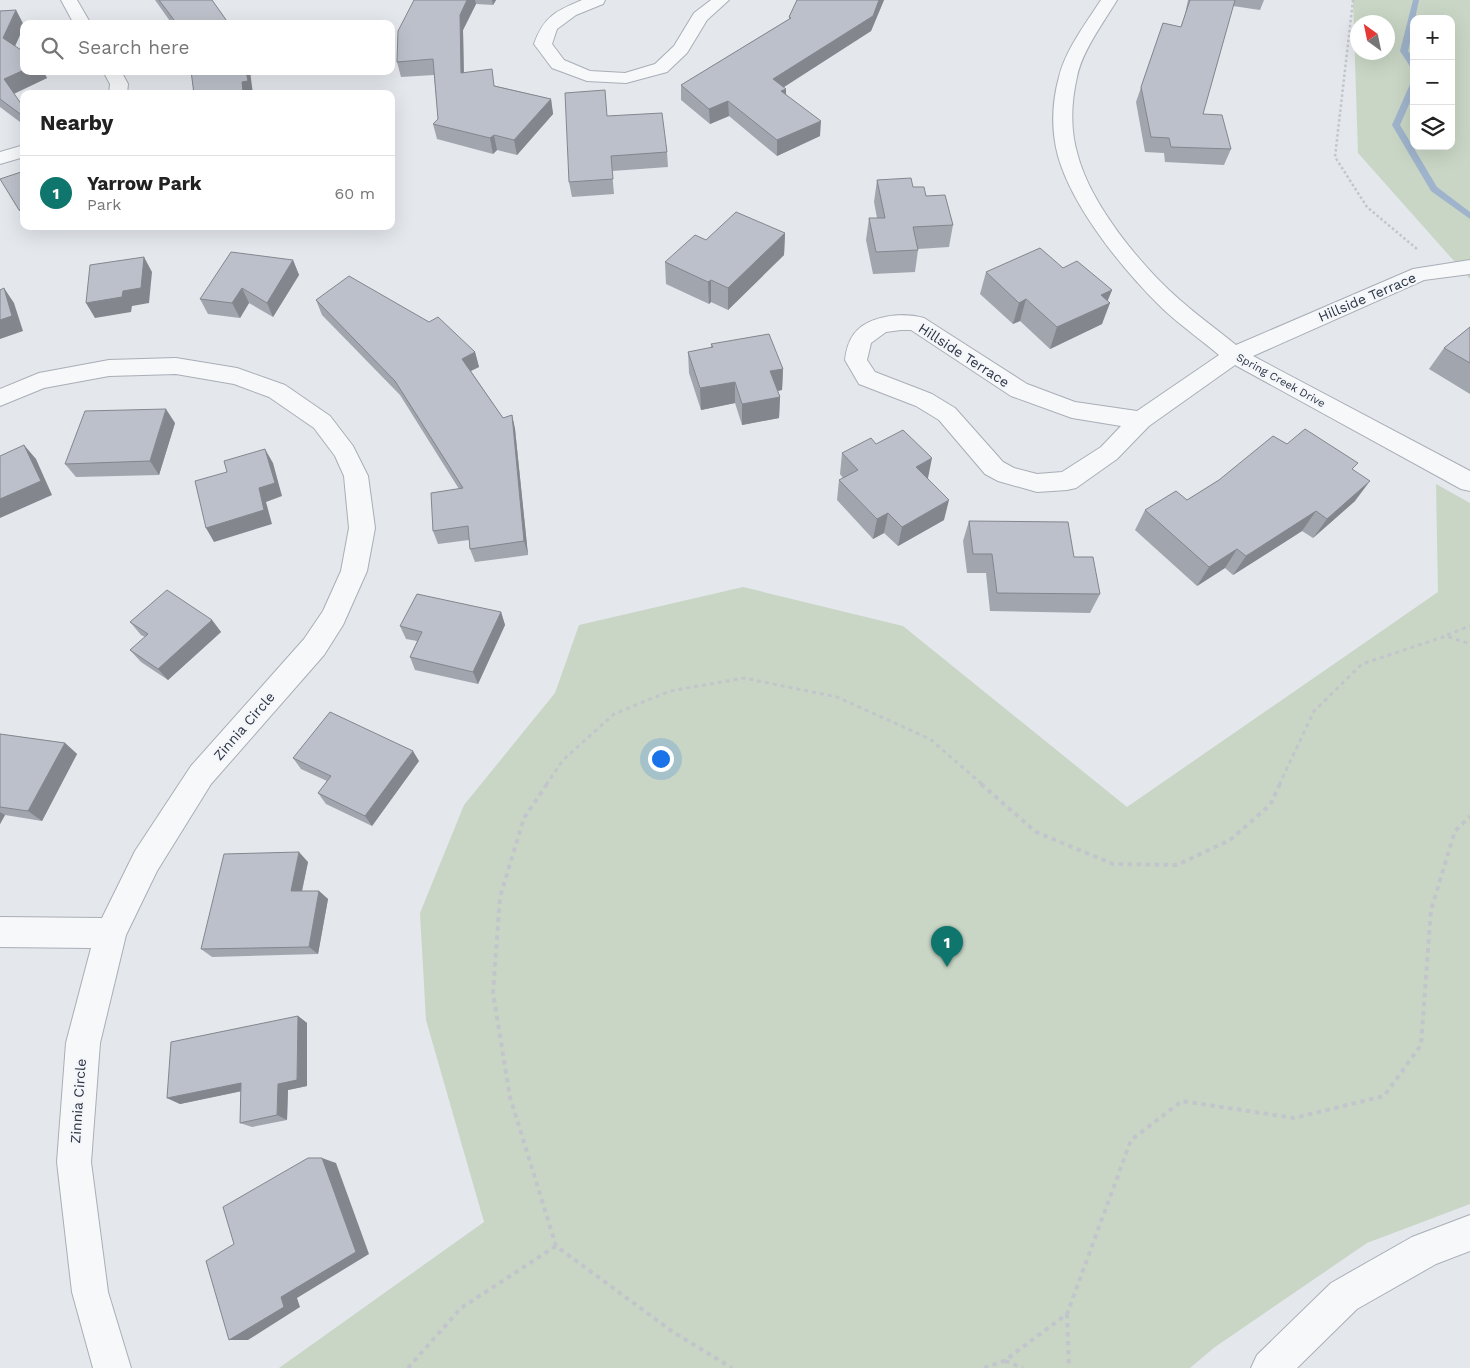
<!DOCTYPE html>
<html lang="en">
<head>
<meta charset="utf-8">
<style>
  :root { --surface:#fff; --page:#f2f2f2; --text:#222; --muted:#767676; --line:#e0e0e0; --accent:#0f766e }
  body { margin:0; font-family:"Work Sans",sans-serif; background:var(--page); color:var(--text) }
  .controls { position:absolute; right:15px; top:15px; display:grid; overflow:hidden; border-radius:10px; box-shadow:0 5px 20px #0002 }
  .controls button { width:45px; height:45px; display:grid; place-items:center; padding:0; border:0; border-bottom:1px solid var(--line); background:var(--surface); color:var(--text); font:25px sans-serif }
  .compass { position:absolute; left:1350px; top:15px; width:45px; height:45px; border-radius:50%; background:var(--surface); box-shadow:0 5px 20px #0002; rotate:327deg }
  .you { position:absolute; left:660px; top:758px; width:18px; height:18px; margin:-12px; border:4px solid #fff; border-radius:50%; background:#1a73e8; box-shadow:0 0 0 8px #1a73e833 }
  .badge { display:grid; place-items:center; width:32px; height:32px; border-radius:50%; background:var(--accent); color:#fff; font-size:16px; font-weight:700 }
  .pin { position:absolute; translate:-50% -41px; filter:drop-shadow(0 1px 2px #0008) }
  .pin::after { content:''; position:absolute; top:26px; width:18px; height:15px; background:inherit; clip-path:polygon(0 0,100% 0,50% 100%) }
  .list { margin:0; padding:0; list-style:none }
  h2 { display:flex; justify-content:space-between; align-items:center; height:65px; margin:0; padding:0 20px; font-size:21px }
  h2 small { font-size:16px; font-weight:400; color:var(--muted) }
  .list li { display:grid; grid-template-columns:32px 1fr auto; gap:15px; align-items:center; box-sizing:border-box; height:75px; padding:0 20px; border-top:1px solid var(--line) }
  .list b { display:block; font-size:19px; white-space:nowrap }
  .list p { margin:0; font-size:16px; white-space:nowrap; color:var(--muted) }
  .list em { font-size:16px; font-style:normal; color:var(--muted) }
  .icon { flex:none; width:28px; height:28px; fill:none; stroke:currentColor; stroke-width:2; stroke-linecap:round; stroke-linejoin:round }
  .map { position:relative; flex:none; width:1470px; height:1368px; overflow:hidden }
  .search { position:absolute; background:var(--surface); box-shadow:0 5px 20px #0002; left:20px; top:20px; width:375px; height:55px; display:flex; align-items:center; gap:12px; box-sizing:border-box; padding:0 18px; border-radius:10px; color:var(--muted); font-size:19px }
  .panel { position:absolute; background:var(--surface); box-shadow:0 5px 20px #0002; left:20px; top:90px; width:375px; height:140px; border-radius:10px }
  .map>svg:first-child { display:block }
  .green { fill:#c9d6c5; fill-rule:evenodd }
  .lines { fill:none; stroke-linecap:round; stroke-linejoin:round }
  .stream { fill:#9fb4cc; fill-rule:evenodd }
  .minor-casing { stroke:#a9aeb7; stroke-width:2 }
  .path-far2 { stroke:#c2c5cb; stroke-width:2.5; stroke-dasharray:2.5 2.5; stroke-linecap:butt }
  .path-far1 { stroke:#c2c5cb; stroke-width:3; stroke-dasharray:4 4; stroke-linecap:butt }
  .path { stroke:#c2c5cb; stroke-width:4; stroke-dasharray:4.5 4.5; stroke-linecap:butt }
  .minor { fill:#f7f8fa; fill-rule:evenodd }
  .wall { fill:#a1a5ae }
  .shaded-wall { fill:#83868d }
  .building { fill:#bbc0ca; stroke:#83868d }
  .labels { text-anchor:middle; stroke-width:4.5; stroke-linejoin:round; paint-order:stroke }
  .far-street-label { font-size:11px; fill:#2b3445; stroke:#f4f6f9 }
  .street-label { font-size:14px; fill:#2b3445; stroke:#f4f6f9 }
</style>
</head>
<body>
<div class="map">
<svg width="1470" height="1368" viewBox="0 0 1470 1368">
  <rect width="100%" height="100%" fill="#e4e7ec"/>
  <path class="green" d="M1353 0H1470V279L1358 153ZM1414 19H1451V146H1414ZM1358 22H1388V52H1358Z
    M1436 484 1470 503V1204L1367 1243 1215 1347 1190 1368H279L484 1222 426 1020 420 913 464 805 555 693 579 625 743 587 903 626 1127 807 1438 592Z"/>
  <g class="lines">
    <path class="stream" d="M1413 0H1419L1408 51 1414 60V68H1411L1400 51Z
      M1411 82H1414V93L1400 125 1437 187 1470 212V219L1431 191 1392 125Z"/>
    <defs>
      <path id="minor" d="M61 0H77L91 24H74Z
        M582 0H605L603 4 576 15 557 29 552 44 564 60 590 71 625 73 655 64 674 46 694 13 711 0H729L707 20 687 53 667 72 626 83 587 81 552 68 534 44C544 16 556 11 582 0Z
        M1101 0H1117C1104 22 1082 51 1077 77 1071 103 1070 130 1078 156 1091 205 1142 267 1180 300 1198 316 1218 330 1236 345L1413 269 1470 260V274L1424 280 1253 356 1470 471V491L1461 489 1235 365 1149 426 1117 459 1076 488 1067 490 1037 492 998 481 985 474 939 420 916 406 859 384 845 360C846 351 848 342 854 334 868 315 903 312 924 318L1027 384 1075 402 1137 411 1219 355C1200 339 1180 325 1163 309 1124 271 1073 209 1058 156 1051 130 1052 102 1059 77 1065 51 1086 23 1101 0ZM901 330H911L1011 396 1072 418 1121 426 1101 447 1062 472 1037 474 1014 468 1003 462 955 408 932 394 875 372 867 360 871 343 886 332Z
        M103 71H121L128 84 127 94H109L110 84Z
        M24 145V157L0 164V152Z
        M176 358 237 368 285 385 330 416 353 446 368 476 375 528 367 571 343 625 324 655 211 784 157 871 126 935 100 1043 91 1162 108 1292 131 1368H93L72 1292 57 1162 66 1043 91 948 0 947V917L102 918 135 851 191 766 304 639 323 611 341 571 349 528 344 476 335 456 314 428 269 397 234 384 176 374 109 376 44 388 0 406V389L39 373 109 360Z
        M1470 1215V1251L1436 1264 1357 1309 1297 1368H1251L1257 1355 1331 1283 1412 1237Z"/>
    </defs>
    <use href="#minor" class="minor-casing"/>
    <path class="path-far2" d="M1353 0 1335 157 1367 207 1417 249"/>
    <path class="path-far1" d="M1447 635 1470 626
      M546 785 563 760 614 714 670 691 744 678 837 697 930 739 983 785
      M1279 785 1314 711 1362 664 1446 636 1470 644"/>
    <path class="path" d="M547 784 524 818 500 897 493 993 510 1097 556 1246 673 1332 732 1368
      M981 784 1036 832 1113 864 1177 865 1230 840 1270 805 1280 784
      M1067 1314 1069 1368
      M1005 1361 1023 1368
      M408 1368 461 1308 556 1246
      M984 1368 1004 1361 1067 1314 1131 1140 1182 1101 1294 1118 1384 1096 1421 1045 1431 910 1455 831 1470 816"/>
    <use href="#minor" class="minor"/>
  </g>
  <path class="wall" d="M155 0H212L229 24H172Z
    M414 0H496L493 5 476 4 463 30 464 73 496 86 551 99 553 114 517 155 497 150 493 154 437 139 433 124 438 119 434 75 401 77 397 62Z
    M797 0H884L871 31 784 87 786 94 820 136 777 156 729 116 710 124 681 100V85L789 19V17Z
    M1188 0H1264L1260 10 1233 6 1203 114 1231 149 1224 165 1165 162 1164 153 1145 152 1136 102 1163 23 1181 27 1185 14Z
    M16 10 24 25 15 46 24 71H43L47 78 14 94 24 108V125L0 107V11Z
    M608 116 667 152 668 167 612 171 614 194 572 197 569 182Z
    M877 180 913 187 926 196 953 225 949 247 918 249V250L915 272 873 274 866 240 869 218H877L874 202Z
    M785 233 784 255 728 310 711 302 709 304 666 284 665 262 706 240Z
    M293 260 299 275 273 317 249 303 240 318 208 314 200 299Z
    M1063 268 1112 290 1108 300 1102 324 1050 349 1020 321 1013 324 980 294 986 272Z
    M316 300 475 352 479 367 471 371 503 418 512 415 515 429 528 555 475 562 470 549 469 540 438 544 433 531 459 489 400 395 322 315Z
    M1470 327V394L1429 369 1444 348Z
    M711 344 783 369 782 390 778 391 780 397 779 418 742 425 735 403 701 410 689 373 688 352 711 348Z
    M175 423 159 475 76 477 65 464Z
    M876 444 928 478 944 520 898 546 884 533 873 539 837 500 839 480 843 478 840 474 842 453Z
    M1287 444 1353 470 1355 501 1313 538 1302 531 1233 575 1225 568 1197 586 1135 530 1145 510 1187 500 1219 480Z
    M969 521 1074 557 1100 594 1090 613 990 611 986 573H967L963 541Z
    M501 612 505 625 478 684 415 670 410 657 417 641 406 639 400 626Z
    M212 620 221 632 168 680 141 662 130 650 145 637 141 635 130 622Z
    M0 734 65 743 77 754 42 821 5 815 0 824Z
    M293 758 419 761 372 826 326 804 318 793 327 781 301 769Z
    M308 862 302 891H319L328 899 318 954 212 957 201 949Z
    M298 1016 307 1023V1086L288 1090 287 1120 252 1127 240 1123 241 1091 180 1104 167 1098Z"/>
  <path class="shaded-wall" d="M467 0H475L476 4 463 30 464 88 461 73 460 15Z
    M492 0H496L493 5Z
    M879 0H884L871 31 773 94V79Z
    M16 10 24 26 12 53 3 38Z
    M24 70V71H43L47 78 13 94 4 79Z
    M246 71H250L253 94H227L242 82Z
    M786 89V104L781 91Z
    M551 99 553 114 517 155 514 140Z
    M728 101 729 116 710 124 709 109Z
    M821 121 820 136 777 156V140Z
    M494 135 497 150 493 154 490 138Z
    M24 208V217L19 210Z
    M785 233 784 255 728 310V288Z
    M144 257 152 272 149 303 132 306 131 312 95 318 86 303 123 291Z
    M293 260 299 275 273 317 267 303Z
    M711 280V302L709 304 708 282Z
    M4 288 14 303 23 331 0 339V320Z
    M242 288 249 303 240 318 232 303Z
    M1112 290 1106 304 1110 303 1102 324 1050 349 1057 327 1101 295Z
    M1026 299 1020 321 1013 324 1019 303Z
    M475 352 479 367 466 373 462 359Z
    M783 369 782 390 769 392 770 371Z
    M735 382V403L701 410 700 388Z
    M780 397 779 418 742 425V404Z
    M166 409 175 423 159 475 150 461Z
    M512 415 515 429 528 555 524 541Z
    M24 445 36 459 52 495 0 518V499Z
    M265 449 273 463 282 496 266 502 272 524 214 542 206 528 259 488Z
    M932 458 928 478 911 487 916 467Z
    M1370 481 1355 501 1313 538 1327 519Z
    M949 500 944 520 898 546 902 527Z
    M1316 511 1302 531 1233 575 1246 556Z
    M888 513 884 533 873 539 877 519Z
    M1237 549 1225 568 1197 586 1209 567Z
    M501 612 505 625 478 684 473 672Z
    M212 620 221 632 168 680 158 669Z
    M65 743 77 754 42 821 28 811Z
    M413 751 419 761 372 826 365 816Z
    M0 812 5 815 0 824Z
    M299 852 308 862 300 900 291 891Z
    M319 891 328 899 318 954 309 947Z
    M298 1016 307 1023V1086L288 1090 287 1120 277 1115 278 1084Z
    M241 1083 252 1089 180 1104 167 1098Z
    M322 1158 336 1163 369 1254 297 1298 300 1307 248 1340H229L281 1297Z"/>
  <path class="building" d="M159 0H212L229 24H177Z
    M414 0H467L460 15 461 73 492 69 494 86 551 99 514 140 494 135 490 138 433 124 438 119 433 59 397 62 398 31Z
    M797 0H879L873 16 773 79 786 89 781 91 821 121 777 140 728 101 709 109 681 85 791 18 789 17Z
    M1190 0H1235L1203 114 1222 115 1231 149 1171 147 1169 138 1151 137 1141 87 1163 23 1181 27Z
    M16 10 3 38 24 52V70L4 79 24 108V116H23L0 99V11Z
    M191 71H246L248 81 242 82 243 91 227 94H194Z
    M605 90 607 116 662 113 667 152 611 156 613 179 569 182 565 93Z
    M24 171V208L19 210 0 179Z
    M911 178 913 187H924L926 196 945 195 953 225 913 227 918 250 876 252 869 218H885L877 180Z
    M736 212 785 233 728 288 711 280 708 282 665 262 695 235 706 240Z
    M1040 248 1063 268 1077 261 1112 290 1101 295 1110 303 1057 327 1026 299 1019 303 986 272Z
    M231 252 293 260 267 303 242 288 232 303 200 299Z
    M144 257 141 288 123 291 122 297 86 303 90 265Z
    M349 276 429 322 438 317 475 352 462 359 503 418 512 415 524 541 470 549 468 526 433 531 431 493 463 488 395 381 316 300Z
    M4 288 12 316 0 320V290Z
    M1470 327V363L1444 348Z
    M769 334 783 369 770 371 780 397 742 404 735 382 700 388 688 352 713 347 711 344Z
    M166 409 150 461 65 464 85 411Z
    M1305 429 1358 463 1352 469 1370 481 1327 519 1316 511 1246 556 1237 549 1209 567 1145 510 1176 491 1187 500 1219 480 1273 436 1287 444Z
    M903 430 932 458 916 467 949 500 902 527 888 513 877 519 839 480 858 470 842 453 871 438 876 444Z
    M24 445 41 481 0 499V456Z
    M265 449 275 483 259 488 264 510 206 528 195 481 227 472 224 461Z
    M969 521 1068 522 1074 557H1093L1100 594 997 593 992 554H973Z
    M167 590 212 620 158 669 130 650 148 634 130 622Z
    M417 594 501 612 473 672 410 657 422 632 400 626Z
    M330 712 413 751 365 816 318 793 331 776 293 758Z
    M0 734 65 743 28 811 0 807Z
    M299 852 291 891H319L309 947 201 949 224 854Z
    M298 1016 297 1080 278 1084 277 1115 240 1123 241 1083 167 1098 171 1042Z
    M308 1158H322L356 1252 281 1297 284 1307 229 1340 206 1261 234 1244 223 1207Z"/>
  <g class="labels">
    <g class="far-street-label">
      <text transform="translate(1281 380) rotate(29)" y="4">Spring Creek Drive</text>
    </g>
    <g class="street-label">
      <text transform="translate(1367 297) rotate(-23)" y="5">Hillside Terrace</text>
      <text transform="translate(964 355) rotate(33)" y="5">Hillside Terrace</text>
      <text transform="translate(244 726) rotate(-49)" y="5">Zinnia Circle</text>
      <text transform="translate(78 1101) rotate(-86)" y="5">Zinnia Circle</text>
    </g>
  </g>
</svg>
<div class="controls">
<button>+</button>
<button>−</button>
<button><svg class="icon" aria-label="layers" viewBox="0 0 24 24"><path d="M12 4l9 5-9 5-9-5zM3 14l9 5 9-5"/></svg></button>
</div>
<svg class="compass" viewBox="-18 -18 36 36"><path d="M0-13l5 13h-10z" fill="#e53935"/><path d="M0 13l5-13h-10z" fill="#767676"/></svg>
<div class="you"></div>
<div class="pin badge" style="left:947px;top:967px">1</div>
<div class="search"><svg class="icon" aria-label="search" viewBox="0 0 24 24"><circle cx="10" cy="10" r="6"/><path d="M15 15l6 6"/></svg>Search here</div>
<section class="panel">
<h2>Nearby<small></small></h2>
<ul class="list">
<li><span class="badge">1</span><div><b>Yarrow Park</b><p>Park</p></div><em>60 m</em></li>
</ul>
</section>
</div>
</body>
</html>
